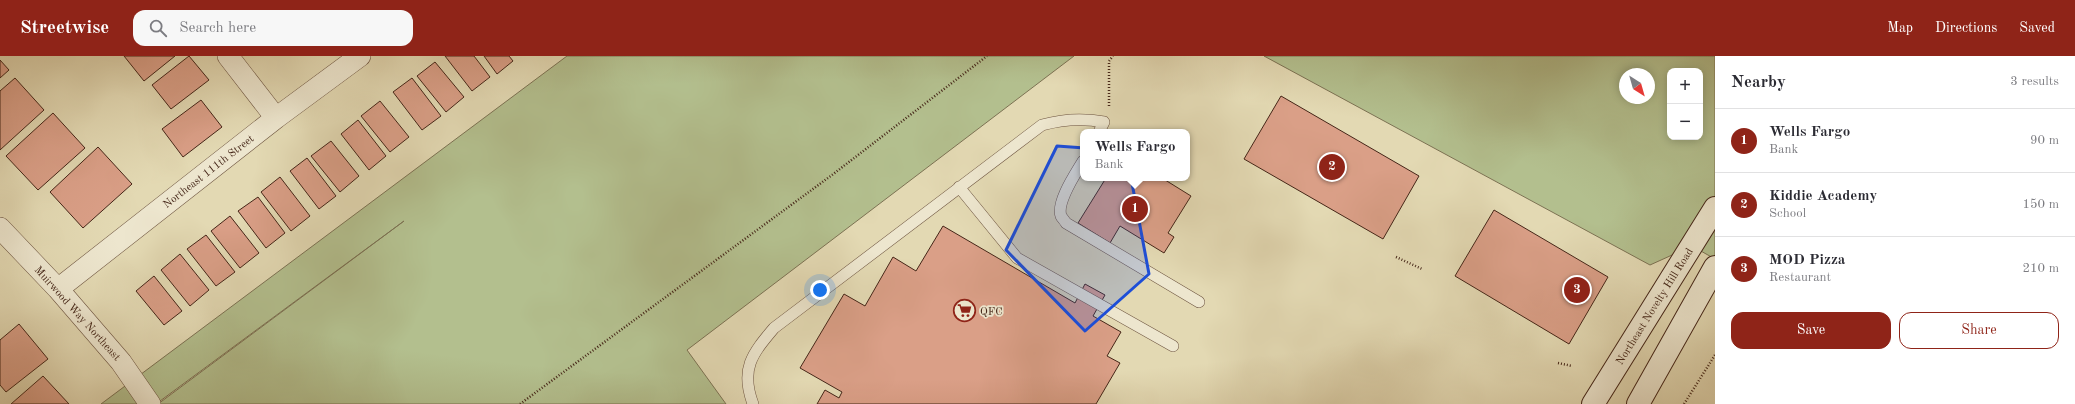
<!DOCTYPE html>
<html lang="en">
<head>
<meta charset="utf-8">
<style>
  :root { --surface:#fff; --page:#f7f7f7; --text:#2b2b33; --muted:#7c7c81; --line:#e1e1e2; --accent:#8f2418 }
  body { margin:0; font-family:"Old Standard TT",serif; background:var(--page); color:var(--text) }
  .controls { position:absolute; right:12px; top:12px; display:grid; overflow:hidden; border-radius:8px; box-shadow:0 2px 10px #0003 }
  .controls button { width:36px; height:36px; display:grid; place-items:center; padding:0; border:0; border-bottom:1px solid var(--line); background:var(--surface); color:var(--text); font:20px sans-serif }
  .compass { position:absolute; left:1619px; top:12px; width:36px; height:36px; border-radius:50%; background:var(--surface); box-shadow:0 2px 10px #0003; rotate:143deg }
  .you { position:absolute; left:820px; top:234px; width:14px; height:14px; margin:-10px; border:3px solid #fff; border-radius:50%; background:#1a73e8; box-shadow:0 0 0 6px #1a73e833 }
  .badge { display:grid; place-items:center; width:26px; height:26px; border-radius:50%; background:var(--accent); color:#fff; font-size:13px; font-weight:700 }
  .pin { position:absolute; translate:-50% -50%; border:2px solid #fff; box-shadow:0 1px 4px #0006 }
  .popup { position:absolute; left:1080px; top:73px; width:110px; height:52px; box-sizing:border-box; display:grid; place-content:center; border-radius:8px; background:var(--surface); filter:drop-shadow(0 1px 3px #0005); font-size:13px; white-space:nowrap; color:var(--muted) }
  .popup b { font-size:15px; color:var(--text) }
  .popup::after { content:''; position:absolute; left:50%; top:100%; margin-left:-8px; border:8px solid transparent; border-top-color:var(--surface) }
  .list { margin:0; padding:0; list-style:none }
  h2 { display:flex; justify-content:space-between; align-items:center; height:52px; margin:0; padding:0 16px; font-size:17px }
  h2 small { font-size:13px; font-weight:400; color:var(--muted) }
  .list li { display:grid; grid-template-columns:26px 1fr auto; gap:12px; align-items:center; box-sizing:border-box; height:64px; padding:0 16px; border-top:1px solid var(--line) }
  .list b { display:block; font-size:15px; white-space:nowrap }
  .list p { margin:0; font-size:13px; white-space:nowrap; color:var(--muted) }
  .list em { font-size:13px; font-style:normal; color:var(--muted) }
  .actions { display:flex; gap:8px; padding:12px 16px }
  .actions a { flex:1; padding:9px 0; border:1px solid var(--accent); border-radius:12px; text-align:center; font-size:14px; color:var(--accent) }
  .actions .main { background:var(--accent); color:#fff }
  .icon { flex:none; width:22px; height:22px; fill:none; stroke:currentColor; stroke-width:2; stroke-linecap:round; stroke-linejoin:round }
  .map { position:relative; flex:none; width:1715px; height:348px; overflow:hidden }
  header { display:flex; align-items:center; gap:24px; box-sizing:border-box; height:56px; padding:0 20px; background:var(--accent); color:#fff }
  header strong { font-size:19px }
  nav { display:flex; gap:22px; margin-inline-start:auto; font-size:14px }
  .search { width:280px; height:36px; background:var(--page); display:flex; align-items:center; gap:10px; box-sizing:border-box; padding:0 14px; border-radius:12px; color:var(--muted); font-size:15px }
  main { display:flex }
  aside { flex:1; background:var(--surface) }
  .map>svg:first-child { display:block }
  .green { fill:#b3bf8e; stroke:#7c7253; fill-rule:evenodd }
  .building { fill:#da9f87; stroke:#452618 }
  .lines { fill:none; stroke-linecap:round; stroke-linejoin:round }
  .service-casing { stroke:#6c533f; stroke-width:12 }
  .minor-casing { stroke:#6c533f; stroke-width:22 }
  .secondary-casing { stroke:#452618; stroke-width:24 }
  .path { stroke:#452618; stroke-width:2.5; stroke-dasharray:1 2; stroke-linecap:butt }
  .service { stroke:#ede6ce; stroke-width:11 }
  .minor { stroke:#ede6ce; stroke-width:21 }
  .secondary { stroke:#ede6ce; stroke-width:22 }
  .marked { fill:#1d4ed8; fill-opacity:0.2; stroke:#1d4ed8; stroke-width:3; stroke-linejoin:round }
  .labels { text-anchor:middle; stroke-width:3.5; stroke-linejoin:round; paint-order:stroke }
  .street-label { font-size:11px; fill:#452618; stroke:#ede6ce }
  .poi-label { font-size:11px; fill:#452618; stroke:#ede6ce; text-anchor:start }
</style>
</head>
<body>
<header>
<strong>Streetwise</strong>
<div class="search"><svg class="icon" aria-label="search" viewBox="0 0 24 24"><circle cx="10" cy="10" r="6"/><path d="M15 15l6 6"/></svg>Search here</div>
<nav><a>Map</a><a>Directions</a><a>Saved</a></nav>
</header>
<main>
<div class="map">
<svg width="1715" height="348" viewBox="0 0 1715 348">
  <rect width="100%" height="100%" fill="#e3d9b3"/>
  <filter id="stains"><feTurbulence type="fractalNoise" baseFrequency=".005" numOctaves="4"/><feColorMatrix values="0 0 0 0 .2 0 0 0 0 .09 0 0 0 0 .02 0 0 0 .5 -.17"/></filter>
  <radialGradient id="worn" r=".72"><stop offset=".6" stop-color="#630" stop-opacity="0"/><stop offset="1" stop-color="#630" stop-opacity=".3"/></radialGradient>
  <path class="green" d="M567 0H1074L687 294 726 348H158L404 165 156 348H101Z
    M1264 0H1715V203L1692 190 1650 209ZM1670 15H1700V81H1670ZM1625 18H1649V42H1625Z"/>
  <path class="building" d="M124 0H175L144 25Z
    M189 0 209 24 171 53 152 29Z
    M445 0H474L490 21 472 35Z
    M484 0H509L513 5 497 18Z
    M0 4 9 14 0 22Z
    M435 6 464 41 446 56 417 20Z
    M15 22 44 54 0 94V35Z
    M412 22 441 60 422 74 393 36Z
    M1281 40 1419 120 1383 183 1244 103Z
    M201 44 222 71 183 101 162 73Z
    M380 45 409 81 390 96 361 60Z
    M53 57 85 92 38 134 6 100Z
    M358 64 386 100 369 114 341 78Z
    M331 85 359 120 340 136 311 100Z
    M98 91 132 128 83 172 50 136Z
    M307 102 336 140 319 153 290 115Z
    M280 121 310 160 291 175 261 136Z
    M1106 122H1162L1191 140 1168 177 1174 181 1164 197 1120 170 1110 187 1078 167Z
    M258 141 285 177 266 192 238 155Z
    M1494 154 1608 221 1569 288 1455 220Z
    M230 160 259 197 240 212 211 175Z
    M943 170 1075 247 1085 228 1105 239 1093 260 1121 276 1107 300 1120 307 1096 348H817L825 334 839 342 842 336 800 312 844 238 865 250 893 201 916 215Z
    M206 179 235 216 216 230 187 193Z
    M180 198 209 234 190 250 161 214Z
    M154 220 182 255 164 269 136 235Z
    M19 268 48 303 6 336 0 329V284Z
    M43 320 69 348H11Z"/>
  <g class="lines">
    <defs>
      <path id="service" d="M1083 105C1076 117 1056 146 1061 160 1062 162 1065 165 1066 167L1199 246
        M959 131 1017 202 1173 290
        M753 348C740 313 752 298 774 272L1042 69C1063 63 1083 62 1104 66L1099 76"/>
      <path id="minor" d="M228 0 276 62
        M0 172 58 233 121 306 150 348
        M58 233 276 62 360 0"/>
      <path id="secondary" d="M1593 348 1715 152
        M1638 348 1715 211"/>
    </defs>
    <use href="#service" class="service-casing"/>
    <use href="#minor" class="minor-casing"/>
    <use href="#secondary" class="secondary-casing"/>
    <path class="path" d="M1109 50V5L1113 0
      M1396 201 1422 213
      M1558 307 1572 310
      M520 348 832 119 987 0
      M1684 348 1715 299"/>
    <use href="#service" class="service"/>
    <use href="#minor" class="minor"/>
    <use href="#secondary" class="secondary"/>
  </g>
  <path class="marked" d="M1057 90 1126 95 1149 218 1085 275 1006 194Z"/>
  <defs>
    <symbol id="supermarket-ring" viewBox="-11 -11 22 22"><circle r="9.5" fill="#ede6ce" stroke="#8f2418" stroke-width="1.5"/><path d="M-6-5.5h2.5l.6 2H6L4.5 2H-2.5L-4.4-4H-6ZM-1.5 3.2a1.3 1.3 0 1 0 .1 0ZM3 3.2a1.3 1.3 0 1 0 .1 0Z" fill="#8f2418"/></symbol>
  </defs>
  <g fill-rule="evenodd">
    <use href="#supermarket-ring" x="952" y="242" width="25" height="25"/>
  </g>
  <g class="labels">
    <g class="street-label">
      <text transform="translate(208 115) rotate(-38)" y="4">Northeast 111th Street</text>
      <text transform="translate(1654 250) rotate(-58)" y="4">Northeast Novelty Hill Road</text>
      <text transform="translate(78 257) rotate(48)" y="4">Muirwood Way Northeast</text>
    </g>
    <g class="poi-label">
      <text x="980" y="259">QFC</text>
    </g>
  </g>
  <rect width="100%" height="100%" filter="url(#stains)"/>
  <rect width="100%" height="100%" fill="url(#worn)"/>
</svg>
<div class="controls">
<button>+</button>
<button>−</button>
</div>
<svg class="compass" viewBox="-18 -18 36 36"><path d="M0-13l5 13h-10z" fill="#e53935"/><path d="M0 13l5-13h-10z" fill="#7c7c81"/></svg>
<div class="you"></div>
<div class="pin badge" style="left:1135px;top:153px">1</div>
<div class="popup"><b>Wells Fargo</b>Bank</div>
<div class="pin badge" style="left:1332px;top:111px">2</div>
<div class="pin badge" style="left:1577px;top:234px">3</div>
</div>
<aside>
<h2>Nearby<small>3 results</small></h2>
<ul class="list">
<li><span class="badge">1</span><div><b>Wells Fargo</b><p>Bank</p></div><em>90 m</em></li>
<li><span class="badge">2</span><div><b>Kiddie Academy</b><p>School</p></div><em>150 m</em></li>
<li><span class="badge">3</span><div><b>MOD Pizza</b><p>Restaurant</p></div><em>210 m</em></li>
</ul>
<div class="actions"><a class="main">Save</a><a>Share</a></div>
</aside>
</main>
</body>
</html>
